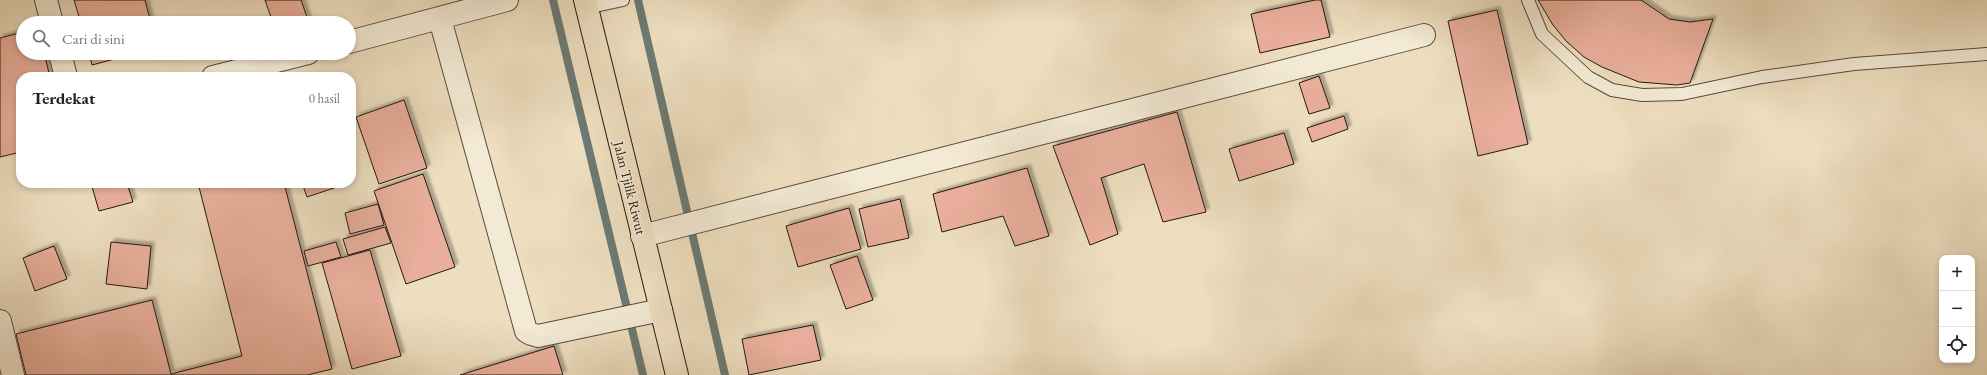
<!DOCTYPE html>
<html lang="id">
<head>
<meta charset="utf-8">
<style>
  :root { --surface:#fff; --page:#f6f6f6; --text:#202124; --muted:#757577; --line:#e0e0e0 }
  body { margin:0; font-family:"EB Garamond",serif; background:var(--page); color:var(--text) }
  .controls { position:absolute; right:12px; bottom:12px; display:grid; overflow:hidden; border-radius:8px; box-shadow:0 2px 6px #0003 }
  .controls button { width:36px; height:36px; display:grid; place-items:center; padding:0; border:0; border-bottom:1px solid var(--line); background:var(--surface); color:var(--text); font:20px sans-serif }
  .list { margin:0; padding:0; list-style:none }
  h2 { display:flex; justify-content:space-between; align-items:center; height:52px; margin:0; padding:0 16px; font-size:17px }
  h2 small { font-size:13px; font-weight:400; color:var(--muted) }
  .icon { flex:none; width:22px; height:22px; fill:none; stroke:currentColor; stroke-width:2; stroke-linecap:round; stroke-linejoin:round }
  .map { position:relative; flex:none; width:1987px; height:375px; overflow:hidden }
  .search { position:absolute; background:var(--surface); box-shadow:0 2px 6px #0003; left:16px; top:16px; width:340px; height:44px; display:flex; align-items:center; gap:10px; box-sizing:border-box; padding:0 14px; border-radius:22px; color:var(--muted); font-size:15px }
  .panel { position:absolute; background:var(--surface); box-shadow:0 2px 6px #0003; left:16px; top:72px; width:340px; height:116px; border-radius:16px }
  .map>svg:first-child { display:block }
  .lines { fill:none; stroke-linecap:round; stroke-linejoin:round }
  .stream { stroke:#6b7a74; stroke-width:8 }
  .building { fill:#e9af9c; stroke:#251810; filter:url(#shadow) }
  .lane-casing { stroke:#574a3c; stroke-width:14 }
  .street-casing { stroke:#574a3c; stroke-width:24 }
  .highway-casing { stroke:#251810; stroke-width:24 }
  .lane { stroke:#f3ead5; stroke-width:12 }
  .street { stroke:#f3ead5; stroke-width:22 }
  .highway { stroke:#eddebf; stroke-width:22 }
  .labels { text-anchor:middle; stroke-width:3.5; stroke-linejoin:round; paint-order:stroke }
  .street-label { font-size:14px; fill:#251810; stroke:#f3ead5 }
</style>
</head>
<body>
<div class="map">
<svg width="1987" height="375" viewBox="0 0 1987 375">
  <defs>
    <filter id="shadow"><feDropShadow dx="3.5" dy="-3.5" stdDeviation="1" flood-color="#0004"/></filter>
  </defs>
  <rect width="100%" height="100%" fill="#eddebf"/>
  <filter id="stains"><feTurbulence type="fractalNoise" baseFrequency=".005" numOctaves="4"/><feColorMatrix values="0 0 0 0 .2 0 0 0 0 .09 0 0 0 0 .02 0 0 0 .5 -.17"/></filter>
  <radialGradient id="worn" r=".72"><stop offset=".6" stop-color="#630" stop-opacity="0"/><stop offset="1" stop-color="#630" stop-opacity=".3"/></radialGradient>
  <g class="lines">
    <path class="stream" d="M553 0 643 375
      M638 0 725 375"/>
  </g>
  <path class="building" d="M74 0H145L151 23H81Z
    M265 0H301L309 23H273Z
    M1315 0H1321L1330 37 1260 53 1251 14Z
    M1538 0H1641L1669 19 1690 22 1713 19 1690 83 1677 85 1639 82 1602 67 1584 57 1566 41 1553 25Z
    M1497 10 1528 144 1478 156 1448 21Z
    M23 32V53H44L50 77H21V152L0 157V38Z
    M89 53H137L92 65Z
    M1319 76 1330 108 1309 114 1299 83Z
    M404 100 427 168 379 184 356 117Z
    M1177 112 1206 212 1163 222 1144 164 1101 178 1118 234 1090 245 1053 146Z
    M1344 116 1348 129 1312 142 1307 128Z
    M1284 133 1294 164 1239 181 1229 149Z
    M1027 168 1049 236 1015 246 1003 216 942 232 933 194Z
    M423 174 455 267 406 284 374 191Z
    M91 183H127L133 202 99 211Z
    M198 183H284L332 369 307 375H26L16 334 152 300 171 374 242 356Z
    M302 183H349L307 197Z
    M900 199 909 238 868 247 859 209Z
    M378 204 384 225 350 234 345 213Z
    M849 208 861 249 798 267 786 226Z
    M385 227 391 243 348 255 343 239Z
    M111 242 151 246 147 289 106 284Z
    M336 242 341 257 308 266 304 251Z
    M54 246 67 279 35 291 23 258Z
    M370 250 401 356 352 369 322 263Z
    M857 256 873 300 846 309 830 265Z
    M813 325 821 360 749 375 742 339Z
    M554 346 563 375H460Z"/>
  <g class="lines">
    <defs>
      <path id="lane" d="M1528 0 1542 34 1588 77 1612 90 1642 95 1682 94 1762 77 1854 64 1987 54
        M586 8 623 0"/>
      <path id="street" d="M46 0 52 23
        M440 19 526 331 531 334 538 336 661 310
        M349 42 507 0
        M60 53 66 77
        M213 77 308 53
        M642 236 1424 35
        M0 321 13 375"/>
      <path id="highway" d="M585 0 677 375"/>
    </defs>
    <use href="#lane" class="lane-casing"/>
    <use href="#street" class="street-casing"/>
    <use href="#highway" class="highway-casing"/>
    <use href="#lane" class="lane"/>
    <use href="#street" class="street"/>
    <use href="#highway" class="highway"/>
  </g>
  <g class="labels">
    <g class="street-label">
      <text transform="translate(630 188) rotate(76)" y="5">Jalan Tjilik Riwut</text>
    </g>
  </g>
  <rect width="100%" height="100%" filter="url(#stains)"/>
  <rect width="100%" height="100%" fill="url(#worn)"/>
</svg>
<div class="controls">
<button>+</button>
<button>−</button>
<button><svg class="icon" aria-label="locate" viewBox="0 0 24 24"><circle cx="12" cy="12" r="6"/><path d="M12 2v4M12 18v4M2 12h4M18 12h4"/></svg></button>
</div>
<div class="search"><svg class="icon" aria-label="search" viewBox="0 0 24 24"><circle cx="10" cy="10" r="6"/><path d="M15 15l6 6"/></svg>Cari di sini</div>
<section class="panel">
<h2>Terdekat<small>0 hasil</small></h2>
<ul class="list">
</ul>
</section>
</div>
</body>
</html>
